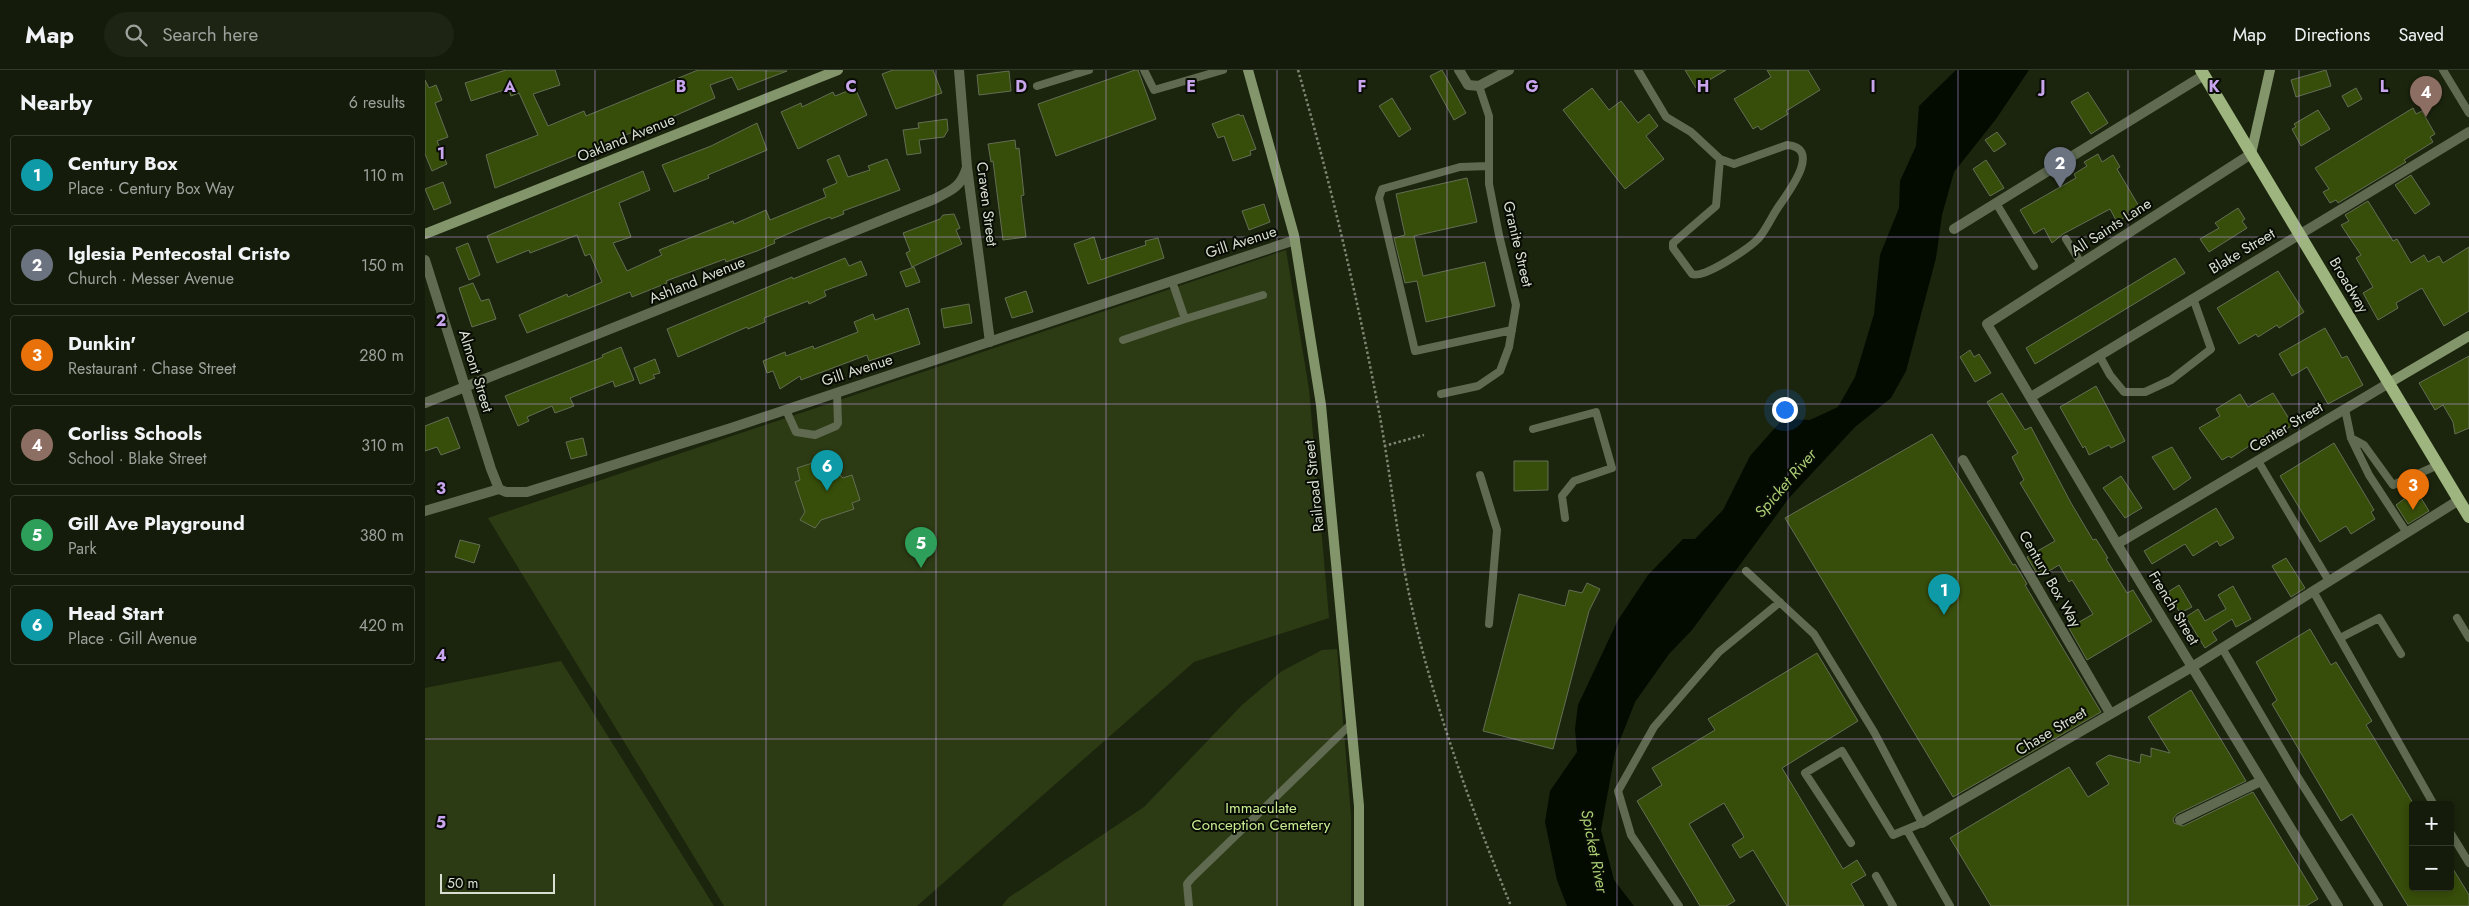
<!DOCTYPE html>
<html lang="en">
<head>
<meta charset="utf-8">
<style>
  :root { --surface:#141b0a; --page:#1d2413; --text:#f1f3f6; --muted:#9da19c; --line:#33392b; --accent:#2563eb }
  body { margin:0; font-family:Jost,sans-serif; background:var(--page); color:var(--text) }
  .controls { position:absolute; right:15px; bottom:15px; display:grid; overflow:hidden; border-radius:5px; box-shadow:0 2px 8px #0003 }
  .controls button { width:45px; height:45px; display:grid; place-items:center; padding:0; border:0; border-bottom:1px solid var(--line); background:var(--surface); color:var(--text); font:25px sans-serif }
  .scale { position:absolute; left:15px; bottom:12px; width:115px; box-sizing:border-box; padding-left:5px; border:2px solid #d8dfd0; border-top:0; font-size:14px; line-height:18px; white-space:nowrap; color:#d8dfd0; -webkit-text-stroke:4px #080c04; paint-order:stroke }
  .you { position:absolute; left:1359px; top:339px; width:18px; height:18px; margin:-12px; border:4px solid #fff; border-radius:50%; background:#1a73e8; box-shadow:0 0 0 8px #1a73e833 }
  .badge { display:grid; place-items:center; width:32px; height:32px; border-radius:50%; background:var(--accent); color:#fff; font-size:16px; font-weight:700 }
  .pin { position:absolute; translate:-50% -41px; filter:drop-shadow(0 1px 2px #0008) }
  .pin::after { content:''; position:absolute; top:26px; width:18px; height:15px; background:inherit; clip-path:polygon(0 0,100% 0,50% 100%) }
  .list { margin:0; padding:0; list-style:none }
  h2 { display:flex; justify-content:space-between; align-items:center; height:65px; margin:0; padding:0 20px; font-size:21px }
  h2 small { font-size:16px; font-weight:400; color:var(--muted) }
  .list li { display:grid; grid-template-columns:32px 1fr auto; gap:15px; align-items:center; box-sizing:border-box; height:80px; margin:0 10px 10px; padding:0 10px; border:1px solid var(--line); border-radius:5px }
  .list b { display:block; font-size:19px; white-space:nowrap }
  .list p { margin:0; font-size:16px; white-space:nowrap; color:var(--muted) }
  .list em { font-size:16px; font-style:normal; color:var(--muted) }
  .icon { flex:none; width:28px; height:28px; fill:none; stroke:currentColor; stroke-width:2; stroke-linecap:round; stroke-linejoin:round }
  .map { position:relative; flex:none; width:2044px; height:836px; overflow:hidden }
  header { display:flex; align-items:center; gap:30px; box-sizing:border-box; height:70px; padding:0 25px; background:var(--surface); border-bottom:1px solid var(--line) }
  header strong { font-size:24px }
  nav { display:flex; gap:28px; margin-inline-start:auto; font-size:18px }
  .search { width:350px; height:45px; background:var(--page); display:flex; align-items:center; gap:12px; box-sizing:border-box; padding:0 18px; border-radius:28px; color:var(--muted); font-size:19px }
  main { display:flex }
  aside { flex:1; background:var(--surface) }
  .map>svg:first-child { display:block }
  .green { fill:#2d3b14 }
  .water { fill:#030b00 }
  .building { fill:#374d0a; stroke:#636e54 }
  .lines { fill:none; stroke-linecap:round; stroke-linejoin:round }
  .path { stroke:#7e8673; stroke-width:2.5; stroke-dasharray:2.5 2.5; stroke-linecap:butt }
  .lane { stroke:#5f6a50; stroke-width:8 }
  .street { stroke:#5f6a50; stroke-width:10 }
  .secondary { stroke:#83956b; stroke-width:10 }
  .primary { stroke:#9eb57f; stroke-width:12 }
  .grid { fill:none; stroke:#c9a5ee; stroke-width:1; stroke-opacity:0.55 }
  .labels { text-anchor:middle; stroke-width:4; stroke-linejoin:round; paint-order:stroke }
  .street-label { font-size:15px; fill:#d8dfd0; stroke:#080c04 }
  .park-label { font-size:15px; fill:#c9ee92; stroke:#080c04 }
  .water-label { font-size:16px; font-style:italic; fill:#aace74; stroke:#080c04 }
  .grid-label { font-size:16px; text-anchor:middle; font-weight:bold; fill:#c9a5ee; stroke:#080c04; stroke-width:4; stroke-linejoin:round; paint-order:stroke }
</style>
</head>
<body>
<header>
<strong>Map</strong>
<div class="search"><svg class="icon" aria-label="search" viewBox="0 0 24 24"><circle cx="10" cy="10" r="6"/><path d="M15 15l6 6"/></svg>Search here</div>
<nav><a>Map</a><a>Directions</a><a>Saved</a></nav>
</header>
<main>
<aside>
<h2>Nearby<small>6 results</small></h2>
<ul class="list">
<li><span class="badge" style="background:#0f9aa8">1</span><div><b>Century Box</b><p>Place · Century Box Way</p></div><em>110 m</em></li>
<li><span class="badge" style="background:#6b7280">2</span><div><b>Iglesia Pentecostal Cristo</b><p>Church · Messer Avenue</p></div><em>150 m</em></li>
<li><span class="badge" style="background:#e8710a">3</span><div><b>Dunkin'</b><p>Restaurant · Chase Street</p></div><em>280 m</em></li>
<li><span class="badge" style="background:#8d6e63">4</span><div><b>Corliss Schools</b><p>School · Blake Street</p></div><em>310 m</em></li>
<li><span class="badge" style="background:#2e9e5b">5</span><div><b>Gill Ave Playground</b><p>Park</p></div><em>380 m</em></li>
<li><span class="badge" style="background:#0f9aa8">6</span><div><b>Head Start</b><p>Place · Gill Avenue</p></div><em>420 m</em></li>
</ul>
</aside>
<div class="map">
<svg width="2044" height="836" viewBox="0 0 2044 836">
  <rect width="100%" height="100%" fill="#1b240d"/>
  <path class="green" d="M861 180 884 319 904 548 769 592 492 836H299L63 448Z
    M912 579 926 746V836H577L583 828 719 737 817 635 857 601 897 580Z
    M136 591 289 836H0V618Z"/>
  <path class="water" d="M1531 0H1604L1571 49 1529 102 1517 145 1511 188 1481 301 1466 328 1430 357 1364 428 1267 560 1244 584 1210 632 1190 683 1176 760 1189 810 1209 836H1142L1132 810 1120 752 1125 721 1152 682 1150 659 1153 635 1193 550 1223 505 1258 469H1270L1298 440 1325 386 1358 349 1385 350 1413 337 1430 307 1449 244 1455 185 1474 138 1475 111 1491 76 1494 36Z"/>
  <path class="building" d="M81 0H130L135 15 108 24 123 56 159 41 161 46 273 0 362 1 313 20 307 7 285 15 290 28 209 64 208 62 70 118 61 85 113 65 94 23 86 26 84 20H79L46 31 40 13Z
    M468 0H508L517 23 471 39 457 4Z
    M710 0H713L731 49 631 86 613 34Z
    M1017 0 1041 43 1029 50 1005 6Z
    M1260 0H1301L1271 18Z
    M1342 0H1383L1395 20 1361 41 1363 44 1336 60 1333 56 1328 59 1309 29 1346 7Z
    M1901 0 1906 16 1871 27 1866 10Z
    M584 1 586 21 554 25 552 5Z
    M0 10 4 18 11 15 17 30 10 33 23 67 12 71 22 94 7 101 0 84Z
    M430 18 442 45 373 79 356 42 376 33 377 37 408 22 410 26Z
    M1167 18 1184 40 1196 31 1213 53 1224 44 1233 56 1221 66 1239 89 1200 119 1138 40Z
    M1931 18 1937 29 1923 37 1917 26Z
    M1663 22 1683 53 1666 64 1646 32Z
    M967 28 986 59 974 67 954 36Z
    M1988 38 1991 44 1997 41 2010 64 2005 67 2008 72 1979 90 1981 92 1913 133 1911 130 1905 133 1898 122 1904 119 1890 98Z
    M1893 40 1905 59 1876 76 1867 59 1871 57 1869 54Z
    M814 44 815 46 818 45 831 79 825 81 826 85 808 91 799 66 793 68 787 54Z
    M522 49 523 60 519 67 494 70 496 83 482 85 478 60 494 58 493 53Z
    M332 53 342 80 283 105 284 108 249 122 237 95 286 76Z
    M1572 62 1581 74 1569 82 1560 70Z
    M590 70 591 79 594 78 599 125 596 126 601 167 578 170 568 91 566 92 563 74Z
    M1673 84 1677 92 1688 85 1695 97 1692 99 1715 138 1692 152 1685 139 1638 164 1627 173 1619 158 1609 164 1595 140 1651 108 1649 104 1662 96 1659 92Z
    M414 85 423 107 445 100 443 96 462 89 475 120 418 141 419 144 406 149 405 147 372 160 349 170 350 173 332 181 301 192 300 189 241 211 242 213 207 227 205 222 102 263 94 245 142 224 143 227 177 212 165 184 160 186 152 165 105 183 104 180 72 193 62 166 218 101 225 120 194 133 206 167 188 173 202 201 237 185 234 180 308 151 309 154 341 140 345 150 401 127 398 119 412 113 402 90Z
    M1561 90 1579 118 1565 126 1548 99Z
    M1986 105 2005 134 1990 144 1970 115Z
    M1042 108 1052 152 989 166 998 206 1060 192 1070 236 1001 252 992 211 980 213 969 168 980 165 971 124Z
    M18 112 26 133 9 140 0 119Z
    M1943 131 1968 171 1972 169 1986 193 1999 185 2003 192 2014 186 2018 193 2044 177V241L2019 256 1997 218 1971 233 1973 238 1953 250 1938 223 1948 217 1931 188 1936 185 1916 155 1924 151 1920 145Z
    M839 134 845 152 824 160 817 141Z
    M1813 138 1820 149 1817 151 1822 158 1784 182 1775 169 1794 158 1790 153Z
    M529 144 535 158 531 160 537 174 487 197 481 183 485 181 478 163 515 149 518 145Z
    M669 167 676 190 721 175 720 171 733 168 739 188 663 214 649 174Z
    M43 173 55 205 44 210 31 178Z
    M420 188 424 196 436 191 442 205 399 221 401 226 384 234 383 231 339 248 340 252 323 259 322 257 253 287 242 259 367 207 368 209Z
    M1750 188 1760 203 1610 294 1601 278Z
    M489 197 495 212 481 217 475 202Z
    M1853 201 1879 242 1854 258 1852 255 1833 267 1831 264 1814 274 1792 238Z
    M48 213 56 231 64 229 71 249 47 257 34 218Z
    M601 221 608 242 587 248 580 228Z
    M544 234 547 253 519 258 516 239Z
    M483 238 495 274 444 291 442 285 376 310 375 306 355 319 348 301 342 303 338 291 360 282 361 286 388 276 389 279 433 262 429 252 448 244 450 250Z
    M1900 258 1917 288 1922 286 1938 315 1903 334 1882 297 1867 306 1854 284Z
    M196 277 209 310 190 317 188 311 145 328 149 336 130 343 127 336 102 347 104 351 93 356 80 326 178 287 177 285Z
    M1545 280 1549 287 1554 284 1566 303 1550 312 1535 287Z
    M2044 286V358L2030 364 2028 352 2018 335 2010 340 1994 313Z
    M230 289 235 303 228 305 230 308 215 314 209 298Z
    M1671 316 1700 371 1686 378 1684 375 1664 385 1660 376 1658 378 1635 337Z
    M1577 323 1600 360 1606 357 1646 433 1668 470 1671 469 1683 488 1681 489 1702 523 1708 520 1727 551 1662 590 1644 558 1668 544 1647 510 1644 512 1634 495 1614 507 1602 487 1630 471 1595 413 1599 410 1587 387 1593 383 1562 332Z
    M1848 323 1868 355 1849 366 1847 361 1806 388 1804 386 1797 390 1774 358 1795 346 1791 339 1815 324 1823 337Z
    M23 347 35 378 16 385 12 377 0 381V356Z
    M1507 364 1588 495 1590 494 1602 514 1600 515 1676 642 1528 727 1360 448Z
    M158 368 162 385 146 389 141 372Z
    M1909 373 1949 440 1946 442 1950 449 1926 464 1921 456 1895 472 1855 406Z
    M1747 377 1766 408 1749 420 1727 387Z
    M397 390 399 398 410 400 418 408 427 405 435 430 427 433 429 439 396 450 390 458 375 450 380 442 370 412 375 410 372 398Z
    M1089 391H1123V420L1089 421Z
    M1696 406 1717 438 1700 448 1678 418Z
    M1991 420 2004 441 1983 454 1971 435Z
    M1791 438 1809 468 1795 476 1792 471 1768 486 1760 474 1727 494 1719 481Z
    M35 470 55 475 49 493 30 487Z
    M1861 488 1880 518 1866 527 1847 496Z
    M1162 513 1175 519 1164 541 1128 679 1058 661 1094 524 1140 536 1144 520 1157 523Z
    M1754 515 1767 537 1755 543 1743 522Z
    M1808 516 1826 549 1811 557 1807 549 1787 562 1792 570 1780 578 1761 547 1773 539 1780 551 1801 539 1793 525Z
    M1885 559 1906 595 1911 592 1947 651 1941 655 1988 733V817H2025V794L2044 825V836H1983L1927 744 1916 751 1847 634 1852 630 1831 592Z
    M1392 583 1433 651 1357 698 1418 799 1432 790 1441 805 1426 814 1439 836H1362L1328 780 1315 788 1307 775 1319 767 1299 733 1264 754 1310 831 1301 836H1275L1212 731 1237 715 1227 698 1290 660 1283 649Z
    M1766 620 1821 711 1752 744 1748 749 1749 753 1758 756 1828 722 1893 829 1881 836H1566L1525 768 1644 697 1663 727 1684 714 1671 693 1684 685 1715 693 1716 684 1726 687V678L1745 683 1723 647Z"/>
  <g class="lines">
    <path class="path" d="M873 0C906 114 933 230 955 347 965 402 971 458 982 514 1003 620 1045 736 1086 836
      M959 376 999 365"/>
    <path class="lane" d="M719 0 729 20 798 0
      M1213 0 1241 47 1266 62 1295 89 1309 94 1362 75C1399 78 1361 125 1352 139 1346 148 1341 160 1333 169 1324 178 1279 209 1267 204L1248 178V173L1291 136 1295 89
      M2018 0 2044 43
      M612 16 664 0
      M1064 96 1035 97 957 119 954 128 990 281 1087 260
      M1571 133 1609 196
      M1641 169 1656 193
      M747 211 760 249 838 225
      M698 270 760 249
      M1674 285 1685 305 1699 322H1720L1746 310 1786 279 1768 228
      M1016 324 1053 316 1075 301 1084 277 1091 235 1074 165 1064 114V46L1054 16
      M1920 339 1926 368 1944 405 1982 463
      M361 340 371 362 390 365 411 356 413 353 412 323
      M1108 359 1171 342 1187 398 1149 411 1137 426 1140 448
      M1926 368 1939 375 1968 415 2013 395
      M1833 391 1904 511
      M1055 405 1072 460 1064 554
      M1321 501 1389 564 1449 662 1497 753 1468 765 1417 681 1380 703 1426 773
      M1888 521 2009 735
      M2032 548 2044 568
      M1915 568 1954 548 1976 584
      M1797 578 1872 706 1954 836
      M1482 760 1525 836
      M2025 762 2044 793
      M1451 806 1468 836
      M764 836 762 814 766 809 927 653
      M1254 836 1206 765 1193 721 1229 657 1294 582 1355 532"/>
    <path class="street" d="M534 0 542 97 565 272
      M1034 0 1043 15 1054 16 1084 0
      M1826 84 1562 254 1692 474 1913 836
      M1529 159 1779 5
      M0 190 66 399 74 419
      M1606 327 2044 62
      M0 333 507 130C525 121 536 118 542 97
      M1538 390 1685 643
      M0 441 74 419 81 422H102L306 358 870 170
      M1692 474 1964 313
      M1755 750 1836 711
      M1497 753 1767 597 2034 430"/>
    <path class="secondary" d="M823 0 869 165 896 335 934 736V836
      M1826 84 1845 0
      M0 164 413 0
      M1964 313 2044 266"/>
    <path class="primary" d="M1776 0 2044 447"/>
  </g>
  <path class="grid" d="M170 0V836M341 0V836M511 0V836M681 0V836M852 0V836M1022 0V836M1192 0V836M1363 0V836M1533 0V836M1703 0V836M1874 0V836M0 167H2044M0 334H2044M0 502H2044M0 669H2044"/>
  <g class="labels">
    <g class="street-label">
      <text transform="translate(201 68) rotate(-22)" y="5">Oakland Avenue</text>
      <text transform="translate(562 134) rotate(83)" y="5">Craven Street</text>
      <text transform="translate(1686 157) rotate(-33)" y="5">All Saints Lane</text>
      <text transform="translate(816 172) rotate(-18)" y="5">Gill Avenue</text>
      <text transform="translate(1093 174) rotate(77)" y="5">Granite Street</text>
      <text transform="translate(1817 181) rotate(-31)" y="5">Blake Street</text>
      <text transform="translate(272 210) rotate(-22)" y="5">Ashland Avenue</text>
      <text transform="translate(1924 215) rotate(59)" y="5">Broadway</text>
      <text transform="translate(432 300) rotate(-18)" y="5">Gill Avenue</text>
      <text transform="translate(51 301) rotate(73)" y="5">Almont Street</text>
      <text transform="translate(1861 357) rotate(-31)" y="5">Center Street</text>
      <text transform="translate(889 416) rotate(-96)" y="5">Railroad Street</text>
      <text transform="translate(1625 509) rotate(60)" y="5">Century Box Way</text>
      <text transform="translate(1749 538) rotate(59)" y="5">French Street</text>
      <text transform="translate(1626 661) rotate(-31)" y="5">Chase Street</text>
    </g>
    <g class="park-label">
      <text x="836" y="743">Immaculate<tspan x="836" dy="17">Conception Cemetery</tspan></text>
    </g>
    <g class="water-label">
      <text transform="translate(1360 413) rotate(-49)" y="6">Spicket River</text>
      <text transform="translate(1170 781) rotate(79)" y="6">Spicket River</text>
    </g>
  </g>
  <g class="grid-label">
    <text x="85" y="22">A</text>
    <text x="256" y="22">B</text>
    <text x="426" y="22">C</text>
    <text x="596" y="22">D</text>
    <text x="766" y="22">E</text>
    <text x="937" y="22">F</text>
    <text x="1107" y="22">G</text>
    <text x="1278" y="22">H</text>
    <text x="1448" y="22">I</text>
    <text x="1618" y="22">J</text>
    <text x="1789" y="22">K</text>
    <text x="1959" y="22">L</text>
    <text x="16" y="89">1</text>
    <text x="16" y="256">2</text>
    <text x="16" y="424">3</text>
    <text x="16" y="591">4</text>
    <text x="16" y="758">5</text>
  </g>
</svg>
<div class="controls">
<button>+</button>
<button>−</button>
</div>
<div class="scale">50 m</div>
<div class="you"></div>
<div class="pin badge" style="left:1519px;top:545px;background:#0f9aa8">1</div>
<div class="pin badge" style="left:1635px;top:118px;background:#6b7280">2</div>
<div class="pin badge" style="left:1988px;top:440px;background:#e8710a">3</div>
<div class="pin badge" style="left:2001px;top:47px;background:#8d6e63">4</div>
<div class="pin badge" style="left:496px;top:498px;background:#2e9e5b">5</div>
<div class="pin badge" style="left:402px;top:421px;background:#0f9aa8">6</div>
</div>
</main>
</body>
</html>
